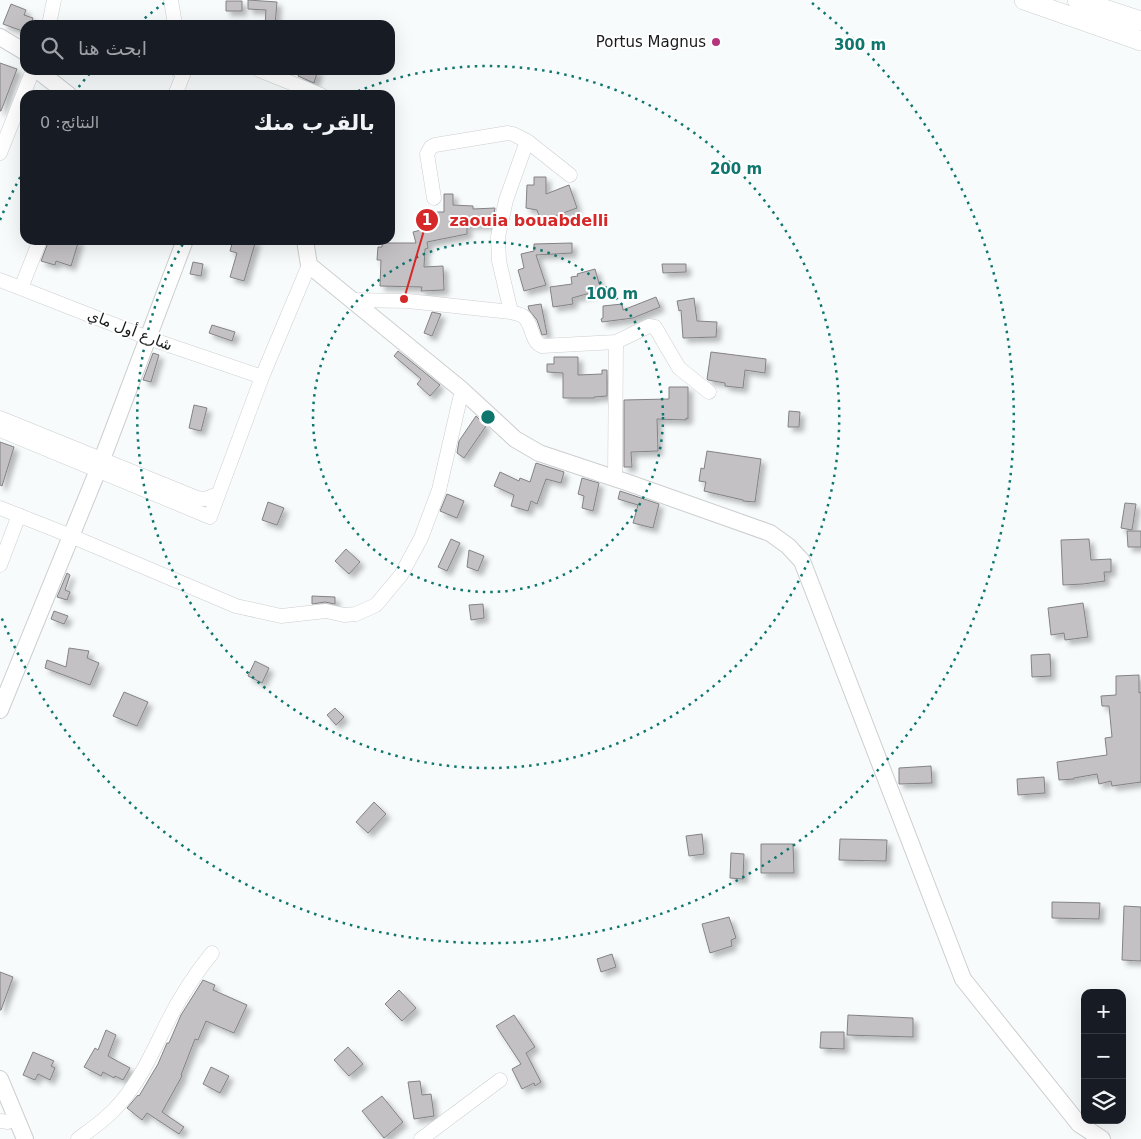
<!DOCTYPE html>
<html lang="ar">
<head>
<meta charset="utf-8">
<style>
  :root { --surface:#171b24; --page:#20242c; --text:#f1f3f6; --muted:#9ea1a6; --line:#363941 }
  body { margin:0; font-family:"DejaVu Sans",Vazirmatn,sans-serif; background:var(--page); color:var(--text); direction:rtl }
  .controls { position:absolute; right:15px; bottom:15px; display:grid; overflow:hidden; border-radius:10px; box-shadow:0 5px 20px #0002 }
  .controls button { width:45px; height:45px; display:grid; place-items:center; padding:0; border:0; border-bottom:1px solid var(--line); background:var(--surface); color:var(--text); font:25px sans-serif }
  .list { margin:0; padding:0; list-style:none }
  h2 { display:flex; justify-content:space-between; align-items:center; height:65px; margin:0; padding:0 20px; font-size:21px }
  h2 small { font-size:16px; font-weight:400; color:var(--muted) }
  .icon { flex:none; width:28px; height:28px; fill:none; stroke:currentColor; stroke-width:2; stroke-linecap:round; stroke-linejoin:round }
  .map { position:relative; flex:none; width:1141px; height:1139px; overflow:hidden; direction:ltr }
  .search { position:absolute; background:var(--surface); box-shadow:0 5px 20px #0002; left:20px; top:20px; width:375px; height:55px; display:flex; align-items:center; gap:12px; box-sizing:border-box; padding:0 18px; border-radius:15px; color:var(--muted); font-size:19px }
  .panel { position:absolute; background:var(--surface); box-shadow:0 5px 20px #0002; left:20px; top:90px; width:375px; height:155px; border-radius:15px; direction:rtl }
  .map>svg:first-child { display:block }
  .building { fill:#c3c1c4; stroke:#838284; filter:url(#shadow) }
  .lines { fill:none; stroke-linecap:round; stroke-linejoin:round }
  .service-casing { stroke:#cccecf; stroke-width:8 }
  .minor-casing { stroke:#cccecf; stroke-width:15 }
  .tertiary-casing { stroke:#cccecf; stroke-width:18 }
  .secondary-casing { stroke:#cccecf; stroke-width:20 }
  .service { stroke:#fff; stroke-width:7 }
  .minor { stroke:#fff; stroke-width:14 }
  .tertiary { stroke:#fff; stroke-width:16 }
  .secondary { stroke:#fff; stroke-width:19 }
  .ring { fill:none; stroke:#0f766e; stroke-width:2.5; stroke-dasharray:2.5 5 }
  .poi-dot { fill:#b5347e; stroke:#fff; stroke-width:2 }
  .labels { text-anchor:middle; stroke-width:4; stroke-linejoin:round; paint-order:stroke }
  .poi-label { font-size:15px; fill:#191a1b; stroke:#fff; text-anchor:end }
  .street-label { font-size:15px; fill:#191a1b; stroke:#fff }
  .centre { fill:#0f766e; stroke:#fff; stroke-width:2.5 }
  .ring-label { font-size:15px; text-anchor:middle; font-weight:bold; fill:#0f766e; stroke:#fff; stroke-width:4; stroke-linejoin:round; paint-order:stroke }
  .leader { fill:none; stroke:#d62828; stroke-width:2 }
  .callout-dot { fill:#d62828; stroke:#fff; stroke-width:2 }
  .mark-label { font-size:15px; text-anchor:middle; font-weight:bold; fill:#fff }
  .callout-label { font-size:16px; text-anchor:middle; font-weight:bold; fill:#d62828; stroke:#fff; stroke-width:4; stroke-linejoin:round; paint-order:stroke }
</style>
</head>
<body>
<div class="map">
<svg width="1141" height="1139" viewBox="0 0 1141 1139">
  <defs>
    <filter id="shadow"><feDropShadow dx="4.5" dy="4.5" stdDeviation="2.5" flood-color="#0004"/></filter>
  </defs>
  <rect width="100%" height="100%" fill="#f8fbfc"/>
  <path class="building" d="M248 0 277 2 275 25H265L266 10 248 9Z
    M226 1H242V11H226Z
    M11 4 26 10 24 15 33 18 31 25H25V32L3 24Z
    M0 63 17 69 1 111H0Z
    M300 70H318L314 83 298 76Z
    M534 177H546V194L569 185 577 208 541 221 537 210 526 208 527 185H534Z
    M444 194H453V205L473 206V209L495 208 492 225H467V234L427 242 428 248 425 249 424 267 443 266 444 290 421 291 422 287 380 286 381 260H377L378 247H382V243H416L413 232 437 226 436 212H444Z
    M49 240H79L71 266 56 261 55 265 41 261Z
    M233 240H256L244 281 230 277 237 253 230 251Z
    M572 243V253L536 255 546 285 524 291 518 270 524 268 521 254 534 251V244Z
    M193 262 203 264 201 276 190 274Z
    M662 264H686V272L663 273Z
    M595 269 601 290 572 298 573 304 553 307 550 287 572 284 571 277 578 276 577 274Z
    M656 297 660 307 633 318 602 322 601 319 603 318V306L622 304 623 310Z
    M694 298 697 321 717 322 716 337 683 338 681 310 679 311 677 301Z
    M541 304 547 334 542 335 537 320 529 310 528 306Z
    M432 312 441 314 432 336 424 333Z
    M212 325 235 332 232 341 209 333Z
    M398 351 440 385 430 396 417 384 421 379 394 356Z
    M711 352 766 359 765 373 745 370 743 388 725 386V383L708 380 707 379Z
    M153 353 159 355 151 382 143 380Z
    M554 357H578V375L602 374V370H607V396L594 397V398H563V373L547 372V364H554Z
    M669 387H688V419L686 418V420L657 419 658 451 631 452 632 467H624V400L669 399Z
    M194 405 207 408 201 431 189 428Z
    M789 411 800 412 799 427H788Z
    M476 416 486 426 464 458 457 453 459 441Z
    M0 442 14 447 2 486 0 485Z
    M707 451 761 459 755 502 743 501V500L704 491 706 482 699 481 701 468 704 469Z
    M536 463 564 472 561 483 546 479 537 504 531 501 528 511 511 506 514 495 494 486 500 472 519 481 520 478 530 482Z
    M582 478 599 483 593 511 582 508 584 496 578 494Z
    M620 491 659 504 653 528 633 523 638 505 618 499Z
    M447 494 464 501 457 518 440 511Z
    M268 502 284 508 277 525 262 520Z
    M1125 503 1136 504 1132 530 1121 528Z
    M1127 531H1141V547H1128Z
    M451 539 460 543 447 571 438 567Z
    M1089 539 1091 560 1111 559V572H1104L1105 581 1083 584 1063 585 1061 540Z
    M346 549 360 562 349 574 335 561Z
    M469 550 484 556 478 571 467 567Z
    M67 573 70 575 65 590 70 592 67 600 57 597Z
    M312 596 335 597V604L325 602 312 604Z
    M1083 603 1088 637 1065 640 1064 633 1051 635 1048 608Z
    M483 604 484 618 471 620 469 605Z
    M54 611 68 616 64 624 51 619Z
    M69 648 89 651 87 658 99 663 90 685 45 668 47 660 66 667Z
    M1050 654 1051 676 1032 677 1031 655Z
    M255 661 269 668 262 683 248 676Z
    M1139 675V693L1141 692V782L1112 786 1111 781 1099 784 1097 774 1074 778V779L1059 780 1057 762 1107 755 1105 738 1112 737 1109 706H1102L1101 696 1116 695V676Z
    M124 692 148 702 137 726 113 716Z
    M335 708 344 717 336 725 327 715Z
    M931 766 932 783 899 784V768Z
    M1044 777 1045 793 1018 795 1017 779Z
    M374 802 386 814 368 833 356 822Z
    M702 834 704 854 689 856 686 836Z
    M840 839 887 840 886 861 839 860Z
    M761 844H793L794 873H761Z
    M731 853 744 854 743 879 730 878Z
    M1052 902 1100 903 1099 919 1052 918Z
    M1124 906 1141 907V961L1122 960Z
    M729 917 736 938 731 940 732 946 710 953 702 924Z
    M612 954 616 967 601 972 597 959Z
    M0 972 13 977 1 1010H0Z
    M203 980 215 985 213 990 247 1005 234 1033 206 1021 198 1040 195 1039 181 1075 182 1076 162 1112 184 1127 179 1134 147 1113 142 1120 127 1108 138 1095 139 1096 158 1064 167 1043H169L181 1015Z
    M399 990 416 1008 402 1021 385 1004Z
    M514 1015 535 1047 526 1053 541 1082 535 1086 534 1083 522 1089 512 1069 521 1064 496 1026Z
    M848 1015 913 1018V1037L847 1035Z
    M106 1030 116 1035 108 1056 130 1068 123 1080 115 1076 114 1078 103 1072 101 1076 84 1067 95 1048 98 1050Z
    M821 1032H844V1049L820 1048Z
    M348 1047 363 1064 349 1076 334 1060Z
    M33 1052 54 1061 51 1066 55 1068 50 1080 38 1074 35 1080 23 1075Z
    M211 1067 229 1076 220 1093 203 1084Z
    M420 1081 422 1095 431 1094 434 1116 414 1119 408 1082Z
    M382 1096 403 1122 384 1138 362 1111Z"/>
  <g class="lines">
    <defs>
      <path id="service" d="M171 70 182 76"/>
      <path id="minor" d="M171 0 175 25
        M49 25 54 0
        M259 70 321 95
        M175 95 185 70
        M0 153 33 70
        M434 198 427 154 431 147 435 145 508 133 513 134 527 141
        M0 280 148 338 262 377
        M21 288 40 240
        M352 300 408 301 511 312C515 313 519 314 523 316 533 323 530 341 542 346L616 342 615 478
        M511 312 499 261 498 237 506 200 527 141 570 175
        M616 342 649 326 655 327 679 368 709 392
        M0 418 197 498 205 499 218 494
        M0 430 210 517 262 377 309 265
        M0 508 71 536 236 606 281 616 326 611 344 615 356 614 376 605 401 575 421 538 439 490 462 390
        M0 565 19 515
        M0 1121 8 1122
        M78 1139C94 1127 109 1117 122 1101 142 1077 154 1049 168 1021 180 997 195 974 212 953
        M421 1139 500 1080"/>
      <path id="tertiary" d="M0 37 25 52
        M37 70 69 95
        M305 240 309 265 462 390 515 439 539 453 629 483 770 533 788 546 802 561 963 979 1079 1124 1102 1139
        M0 710 98 470 185 240
        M0 1079 25 1139"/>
      <path id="secondary" d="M1024 0 1141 41
        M1077 0 1141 21"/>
    </defs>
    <use href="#service" class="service-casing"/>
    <use href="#minor" class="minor-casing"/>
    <use href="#tertiary" class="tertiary-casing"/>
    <use href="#secondary" class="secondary-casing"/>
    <use href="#service" class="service"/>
    <use href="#minor" class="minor"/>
    <use href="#tertiary" class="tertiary"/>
    <use href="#secondary" class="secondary"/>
  </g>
  <g class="ring">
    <circle cx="488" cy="417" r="175"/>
    <path d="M351 94A351 351 0 1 1 184 242"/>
    <path d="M0 220A526 526 0 0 1 24 170M74 93A526 526 0 0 1 91 72M139 23A526 526 0 0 1 164 3M812 3A526 526 0 1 1 0 614"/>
  </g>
  <circle class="poi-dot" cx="716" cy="42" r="5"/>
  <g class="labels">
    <g class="poi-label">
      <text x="706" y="47">Portus Magnus</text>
    </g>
    <g class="street-label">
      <text transform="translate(130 330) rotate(21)" y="5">شارع أول ماي</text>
    </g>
  </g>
  <circle cx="488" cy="417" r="8" class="centre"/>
  <g class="ring-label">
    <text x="860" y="50">300 m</text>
    <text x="736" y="174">200 m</text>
    <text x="612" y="299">100 m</text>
  </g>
  <path class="leader" d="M404 299L427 220"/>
  <g class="callout-dot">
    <circle cx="404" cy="299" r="5"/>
    <circle cx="427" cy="220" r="12"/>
  </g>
  <g class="mark-label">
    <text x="427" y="225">1</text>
  </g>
  <g class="callout-label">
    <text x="529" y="226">zaouia bouabdelli</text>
  </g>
</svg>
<div class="controls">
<button>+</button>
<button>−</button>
<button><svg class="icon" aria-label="layers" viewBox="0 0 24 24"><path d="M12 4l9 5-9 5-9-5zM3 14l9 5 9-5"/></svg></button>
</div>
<div class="search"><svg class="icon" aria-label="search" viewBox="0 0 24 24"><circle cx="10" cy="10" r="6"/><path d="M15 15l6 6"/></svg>ابحث هنا</div>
<section class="panel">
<h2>بالقرب منك<small>النتائج: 0</small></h2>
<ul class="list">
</ul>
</section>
</div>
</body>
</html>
